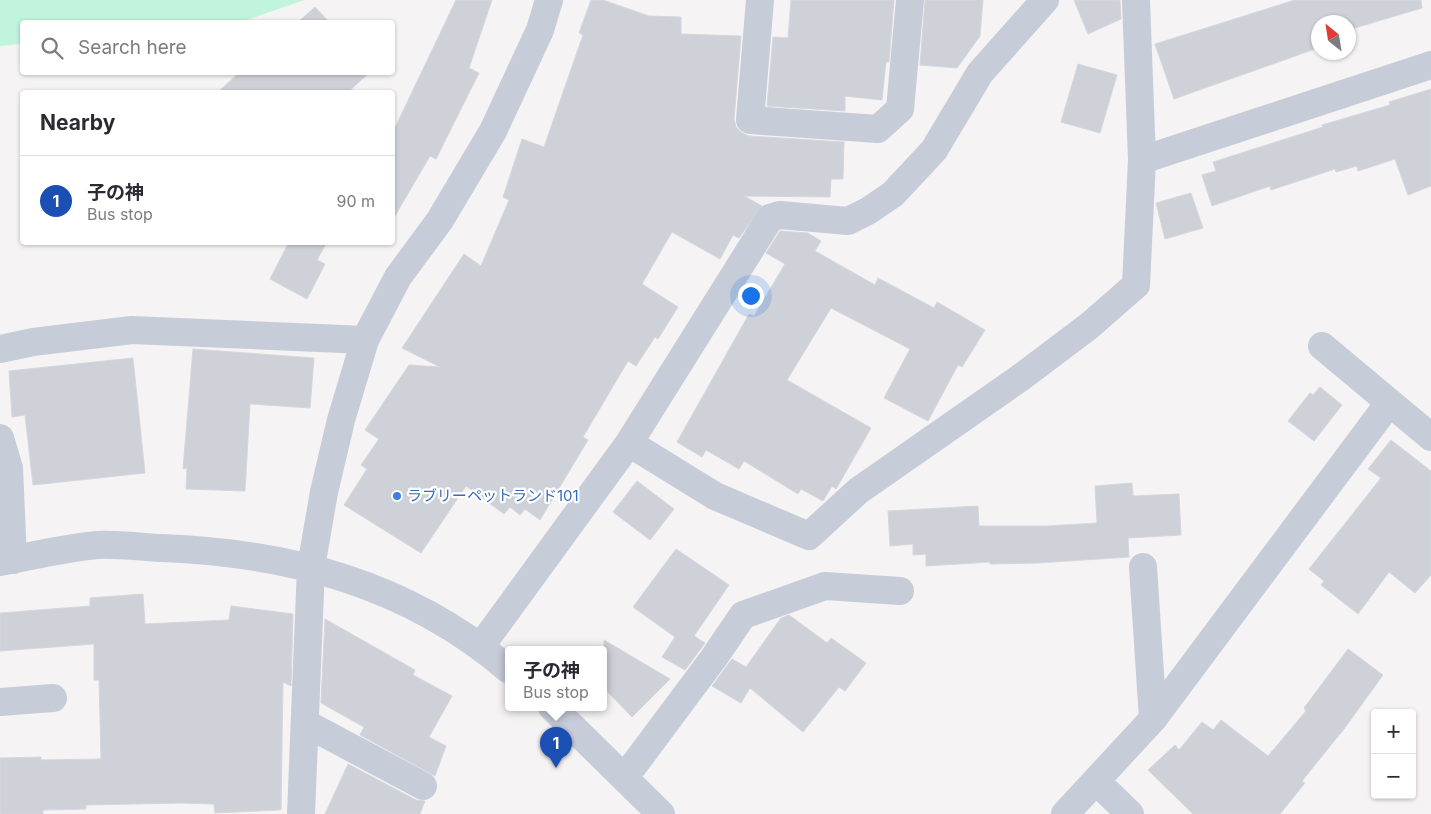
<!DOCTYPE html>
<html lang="en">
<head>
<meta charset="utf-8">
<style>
  :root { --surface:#fff; --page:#f2f2f3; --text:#2b2b33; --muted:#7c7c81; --line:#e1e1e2; --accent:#111827 }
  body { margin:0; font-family:Inter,"Noto Sans JP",sans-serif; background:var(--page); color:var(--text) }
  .controls { position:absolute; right:15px; bottom:15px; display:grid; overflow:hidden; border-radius:5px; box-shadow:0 1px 4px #0004 }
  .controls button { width:45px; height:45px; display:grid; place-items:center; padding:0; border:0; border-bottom:1px solid var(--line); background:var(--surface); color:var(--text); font:25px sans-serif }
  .compass { position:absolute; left:1311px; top:15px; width:45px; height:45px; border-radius:50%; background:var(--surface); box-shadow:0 1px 4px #0004; rotate:330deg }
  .you { position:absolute; left:750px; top:295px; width:18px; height:18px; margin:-12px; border:4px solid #fff; border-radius:50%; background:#1a73e8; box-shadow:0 0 0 8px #1a73e833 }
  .badge { display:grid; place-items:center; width:32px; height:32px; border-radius:50%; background:var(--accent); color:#fff; font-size:16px; font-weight:700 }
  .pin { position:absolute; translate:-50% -41px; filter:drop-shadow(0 1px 2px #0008) }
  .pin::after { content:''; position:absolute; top:26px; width:18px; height:15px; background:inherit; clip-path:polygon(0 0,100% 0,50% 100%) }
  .popup { position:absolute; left:505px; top:646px; width:102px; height:65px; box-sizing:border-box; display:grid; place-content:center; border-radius:5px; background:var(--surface); filter:drop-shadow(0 1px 4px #0005); font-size:16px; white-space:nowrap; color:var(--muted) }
  .popup b { font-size:19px; color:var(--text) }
  .popup::after { content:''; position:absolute; left:50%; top:100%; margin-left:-10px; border:10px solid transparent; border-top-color:var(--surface) }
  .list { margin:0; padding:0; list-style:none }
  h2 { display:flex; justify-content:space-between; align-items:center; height:65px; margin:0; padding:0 20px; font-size:21px }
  h2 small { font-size:16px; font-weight:400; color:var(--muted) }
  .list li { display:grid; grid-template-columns:32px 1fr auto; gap:15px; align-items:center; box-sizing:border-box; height:90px; padding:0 20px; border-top:1px solid var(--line) }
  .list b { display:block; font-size:19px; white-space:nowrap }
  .list p { margin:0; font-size:16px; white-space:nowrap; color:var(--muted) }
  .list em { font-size:16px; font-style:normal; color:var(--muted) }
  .icon { flex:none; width:28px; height:28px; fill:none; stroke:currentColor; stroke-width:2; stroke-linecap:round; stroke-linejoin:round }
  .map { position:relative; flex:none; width:1431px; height:814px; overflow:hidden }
  .search { position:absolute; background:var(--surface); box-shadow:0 1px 4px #0004; left:20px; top:20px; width:375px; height:55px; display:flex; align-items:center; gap:12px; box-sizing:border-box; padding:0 18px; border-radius:5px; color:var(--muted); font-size:19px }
  .panel { position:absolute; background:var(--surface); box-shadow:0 1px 4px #0004; left:20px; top:90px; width:375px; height:155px; border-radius:5px }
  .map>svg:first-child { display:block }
  .green { fill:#c0f4dd }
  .building { fill:#cfd1d8; stroke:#d6d7de }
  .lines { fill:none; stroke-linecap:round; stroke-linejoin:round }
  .minor { stroke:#c6ccd8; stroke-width:28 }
  .shop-dot { fill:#3f7fe0; stroke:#fff; stroke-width:2 }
  .labels { text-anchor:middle; stroke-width:4.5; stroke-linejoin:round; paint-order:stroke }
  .shop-label { font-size:15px; fill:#366cbe; stroke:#fff; text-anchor:start }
</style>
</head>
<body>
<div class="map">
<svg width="1431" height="814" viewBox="0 0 1431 814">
  <rect width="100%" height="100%" fill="#f5f3f3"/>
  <path class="green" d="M0 0H304L241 22H22V44L0 46Z"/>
  <path class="building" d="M456 0H492L469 68 479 73 436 159 430 156 392 221V134Z
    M591 0H603L649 16 681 17V34L741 36 734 119 736 127 742 133 749 136 844 142 843 179H831L830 197 744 196 762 206 739 238 733 235 720 259 672 232 642 284 678 307 658 339 655 337 636 366 628 361 583 437 588 440 540 520 525 509 520 515 510 507 504 514 466 486 421 553 344 505 367 469 361 465 379 439 365 430 409 365 440 367 402 348 464 254 481 266 509 200 503 197 522 139 544 147 583 35 579 33Z
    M791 0H894L889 62H886L882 100 845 96V111L767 106 773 37 788 38Z
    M925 0H983L980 36 957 68 920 65Z
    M1074 0H1120L1121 19 1088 34Z
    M1295 0H1421L1422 8 1348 30V22H1318V39L1313 40 1315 49 1174 99 1155 44Z
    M315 7 329 22H298Z
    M1078 64 1117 75 1100 133 1061 122Z
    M240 72H370L348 92H218Z
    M1431 89V186L1408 195 1395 159 1358 171 1357 166 1336 172 1335 169 1271 190 1270 186 1212 206 1202 175 1216 171 1213 162 1323 127 1322 125 1390 105 1389 102Z
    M1191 193 1203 228 1165 239 1156 203Z
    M780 231 808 233 821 241 815 251 875 285 878 278 934 308 937 302 985 330 962 367 958 365 928 421 884 398 910 349 831 308 787 380 871 428 836 489 832 486 823 501 801 489 798 494 744 461 739 469 706 450 702 457 677 442 749 314 754 316 785 264 766 253Z
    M289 242H327L317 260 325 264 307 299 270 279Z
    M193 349 314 358 310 408 250 404 245 491 186 489 187 468 183 469Z
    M133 358 145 473 33 485 25 415 12 417 9 371Z
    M1320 387 1342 405 1314 441 1288 421 1310 393 1313 395Z
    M1391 440 1431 471V575L1415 593 1389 572 1358 614 1321 585 1324 581 1309 569 1381 478 1368 469Z
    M637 481 674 509 650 540 613 512Z
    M1132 483 1133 496 1179 494 1181 535 1128 538 1129 557 1038 563 990 564V562L926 566V554L913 555V544L890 546 888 511 978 506 979 526H1048L1097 523 1095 486Z
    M676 549 729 585 694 636 705 643 685 670 662 657 675 637 633 607Z
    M143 594 145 624 229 620 231 606 293 614 291 686 283 682 281 810 215 813 214 804 181 803 86 805V809L43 810V814H0V758L41 757V760L101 759 99 680H94V644L0 651V613L90 606V598Z
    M789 615 827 643 831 638 866 663 845 691 839 687 803 732 750 688 741 703 712 686 732 659 746 667 781 618Z
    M325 619 415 670 413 675 452 696 429 737 446 746 435 776 360 735 364 727 321 703Z
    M604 640 670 679 632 717 604 688Z
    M1348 649 1383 675 1344 729 1302 781 1305 783 1280 814H1193L1148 770 1175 745 1179 750 1202 722 1213 730 1221 720 1268 756 1306 711 1304 708Z
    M348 764 416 800 425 801 420 814H325Z"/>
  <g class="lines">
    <path class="minor" d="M760 0 750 120 878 129 900 109 910 0
      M1142 160 1431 65
      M1322 346 1431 437
      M0 349 33 342 132 330 365 340
      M0 438 9 468 13 560
      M629 443 715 496 809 536 858 491 1020 378 1089 326 1136 285 1142 160 1136 0
      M0 562C32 556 65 548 97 545 118 544 141 547 162 548 290 553 408 584 508 669
      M1143 567 1153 719
      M481 646 629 443 770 218 780 215 848 221 868 211 893 194 934 150 980 73 1045 0
      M0 702 53 698
      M552 707 661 814
      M305 723 423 786
      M625 777 713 659 743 615 825 586 900 591
      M1096 781 1130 814
      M301 814 311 567 324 492 341 420 365 340 398 277 440 220 493 131 540 30 549 0
      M1065 814 1153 719 1389 403"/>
  </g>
  <circle class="shop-dot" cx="397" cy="496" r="5"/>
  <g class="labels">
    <g class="shop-label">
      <text x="407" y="501">ラブリーペットランド101</text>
    </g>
  </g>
</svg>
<div class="controls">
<button>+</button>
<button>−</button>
</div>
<svg class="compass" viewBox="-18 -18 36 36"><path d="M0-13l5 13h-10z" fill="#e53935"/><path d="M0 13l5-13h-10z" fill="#7c7c81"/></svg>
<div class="you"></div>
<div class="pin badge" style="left:556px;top:768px;background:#1a4fb4">1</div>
<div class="popup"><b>子の神</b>Bus stop</div>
<div class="search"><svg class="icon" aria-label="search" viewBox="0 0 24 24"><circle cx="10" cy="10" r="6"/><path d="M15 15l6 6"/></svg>Search here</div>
<section class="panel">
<h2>Nearby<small></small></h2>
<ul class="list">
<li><span class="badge" style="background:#1a4fb4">1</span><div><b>子の神</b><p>Bus stop</p></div><em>90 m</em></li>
</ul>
</section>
</div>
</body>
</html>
